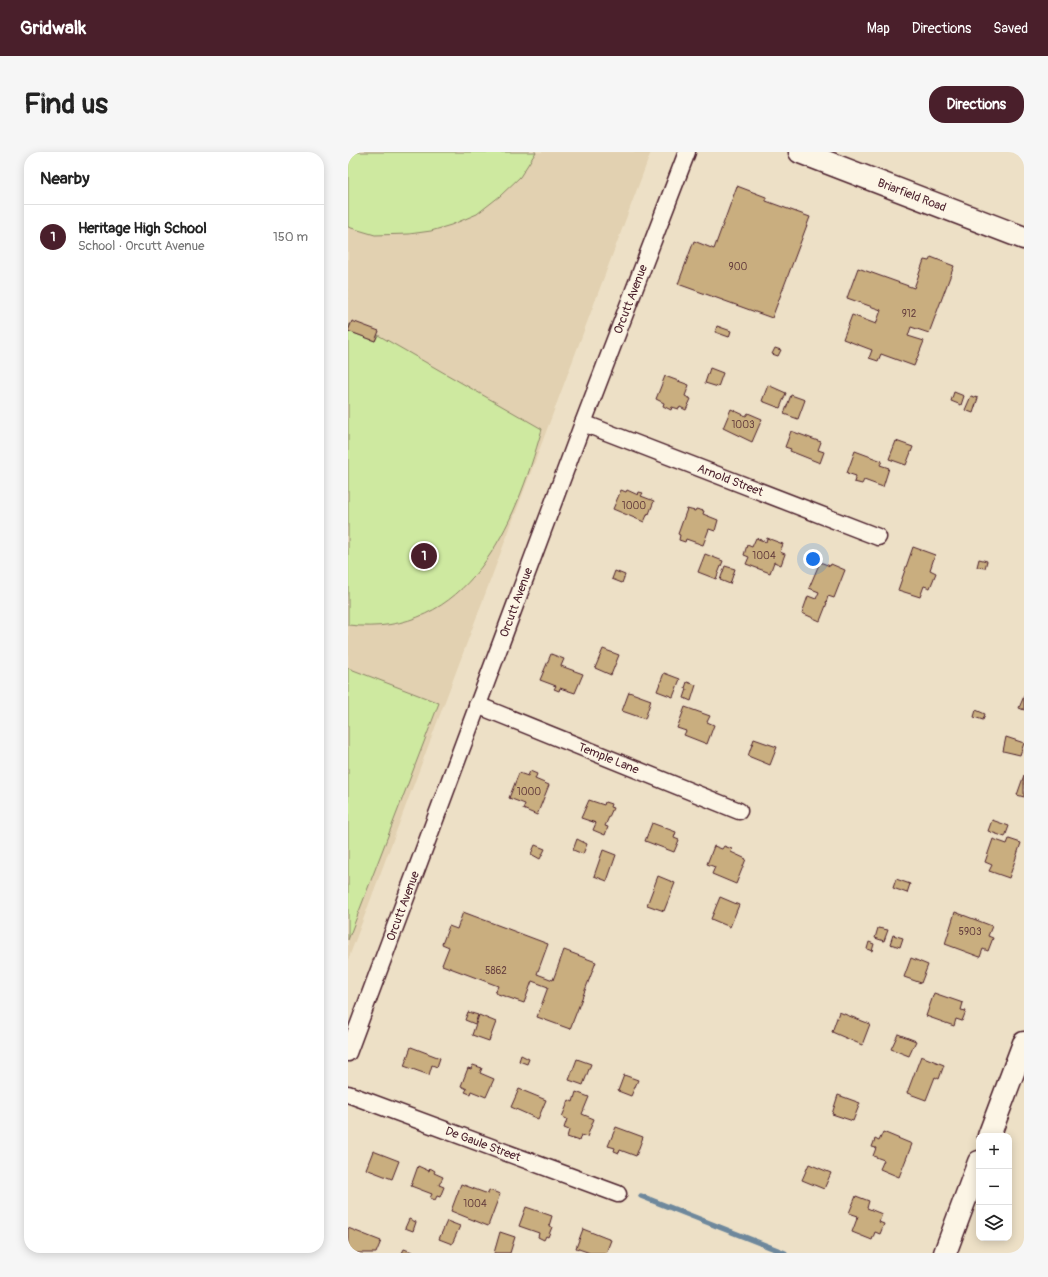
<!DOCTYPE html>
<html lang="en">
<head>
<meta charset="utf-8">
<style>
  :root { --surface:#fff; --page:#f6f6f6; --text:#222; --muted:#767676; --line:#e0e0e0; --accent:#4a1f2b }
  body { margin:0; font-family:Pangolin,sans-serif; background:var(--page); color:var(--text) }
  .controls { position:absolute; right:12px; bottom:12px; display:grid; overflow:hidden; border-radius:8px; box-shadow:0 2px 10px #0003 }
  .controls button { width:36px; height:36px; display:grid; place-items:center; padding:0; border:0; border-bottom:1px solid var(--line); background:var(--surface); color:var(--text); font:20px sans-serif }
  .you { position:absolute; left:465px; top:407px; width:14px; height:14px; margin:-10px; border:3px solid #fff; border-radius:50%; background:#1a73e8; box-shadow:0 0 0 6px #1a73e833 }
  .badge { display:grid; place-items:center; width:26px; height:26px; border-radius:50%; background:var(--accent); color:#fff; font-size:13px; font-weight:700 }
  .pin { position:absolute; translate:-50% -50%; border:2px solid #fff; box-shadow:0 1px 4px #0006 }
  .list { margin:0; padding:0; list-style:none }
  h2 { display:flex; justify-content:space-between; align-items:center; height:52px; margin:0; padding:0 16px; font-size:17px }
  h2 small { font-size:13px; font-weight:400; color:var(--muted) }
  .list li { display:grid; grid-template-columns:26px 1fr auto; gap:12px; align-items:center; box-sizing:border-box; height:64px; padding:0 16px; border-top:1px solid var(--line) }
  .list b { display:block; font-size:15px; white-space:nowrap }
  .list p { margin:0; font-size:13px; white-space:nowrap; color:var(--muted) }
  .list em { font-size:13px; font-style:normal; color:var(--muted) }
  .icon { flex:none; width:22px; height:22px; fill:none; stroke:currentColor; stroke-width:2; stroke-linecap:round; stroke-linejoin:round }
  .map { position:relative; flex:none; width:676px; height:1101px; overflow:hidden; border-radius:16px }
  header { display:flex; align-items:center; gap:24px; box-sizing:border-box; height:56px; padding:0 20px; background:var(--accent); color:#fff }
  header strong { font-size:19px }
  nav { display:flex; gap:22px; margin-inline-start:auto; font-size:14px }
  .intro { display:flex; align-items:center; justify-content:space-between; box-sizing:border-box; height:96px; padding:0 24px }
  h1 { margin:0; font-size:28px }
  .button { padding:10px 18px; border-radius:16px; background:var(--accent); color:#fff; font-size:14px; font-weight:700 }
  main { display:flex; gap:24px; padding:0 24px }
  aside { flex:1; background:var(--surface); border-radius:16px; box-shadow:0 2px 10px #0003 }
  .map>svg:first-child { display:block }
  .built { fill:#e2d1b1 }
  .green { fill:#cee9a0; stroke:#8c8466 }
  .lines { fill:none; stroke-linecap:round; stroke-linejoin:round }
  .stream { stroke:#6e889c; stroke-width:5.5 }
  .building { fill:#c9ae7f; stroke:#4a1f2b }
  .street-casing { stroke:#4a1f2b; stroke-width:19 }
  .secondary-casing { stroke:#4a1f2b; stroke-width:25 }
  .street { stroke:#fcf5e5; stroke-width:16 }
  .secondary { stroke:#fcf5e5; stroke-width:22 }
  .labels { text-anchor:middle; stroke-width:3; stroke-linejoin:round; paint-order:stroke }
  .number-label { font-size:10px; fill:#6a4340 }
  .street-label { font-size:12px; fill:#4a1f2b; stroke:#fcf5e5 }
</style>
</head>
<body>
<header>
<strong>Gridwalk</strong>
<nav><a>Map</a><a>Directions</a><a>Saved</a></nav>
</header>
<div class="intro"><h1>Find us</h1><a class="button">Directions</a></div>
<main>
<aside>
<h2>Nearby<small></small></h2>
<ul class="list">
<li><span class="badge">1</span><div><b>Heritage High School</b><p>School · Orcutt Avenue</p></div><em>150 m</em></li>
</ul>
</aside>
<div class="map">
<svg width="676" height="1101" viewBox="0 0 676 1101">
  <rect width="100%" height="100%" fill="#ede0c6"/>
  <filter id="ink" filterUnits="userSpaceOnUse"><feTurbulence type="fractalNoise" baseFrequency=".025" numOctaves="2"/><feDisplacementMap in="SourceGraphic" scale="8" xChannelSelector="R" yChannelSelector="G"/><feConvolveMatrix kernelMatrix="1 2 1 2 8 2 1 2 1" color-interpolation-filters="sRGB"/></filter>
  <g filter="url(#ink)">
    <path class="built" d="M0 0H303L0 808Z"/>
    <path class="green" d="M0 0H188L172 25 152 44 129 62 103 73 83 79 61 82 27 83 0 75Z
      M0 172 2 173 0 179 27 189 30 183 194 277C167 373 121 487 0 473Z
      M0 516 91 551 0 788Z"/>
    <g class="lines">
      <path class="stream" d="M293 1044 437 1101"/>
    </g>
    <path class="building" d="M389 34 418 45V49L462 65 424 166 330 132 346 89 366 97Z
      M583 105 606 114 581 181 563 175 560 184 576 189 566 214 533 202 530 209 521 206 524 198 495 187 504 163 528 172 533 158 499 146 510 116 566 136 576 108 581 109Z
      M4 169 31 179 27 189 0 179Z
      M369 174 383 179 381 185 367 180Z
      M427 196 433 198 430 204 424 202Z
      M362 216 375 221 370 235 357 231Z
      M317 224 341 233 337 244 343 247 338 258 332 255 331 257 324 255 323 258 315 254 316 251 308 247Z
      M420 233 438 241 432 256 414 249Z
      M606 240 616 244 613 253 603 249Z
      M443 243 457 248 450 267 436 262Z
      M623 244 630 246 625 261 617 258Z
      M383 257 398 264 400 261 414 267 404 290 375 276Z
      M443 279 473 290 470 298 476 300 472 311 442 299 443 297 437 295Z
      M548 289 565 295 558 313 541 307Z
      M507 299 534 309 532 313 541 316 535 335 516 328 514 332 506 330 508 324 499 321Z
      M273 338 278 340 279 338 290 343 291 340 295 341 293 344 306 349 301 362 300 361 296 370 265 357Z
      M339 357 347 359 348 357 356 359 355 362 370 368 367 379 361 377 355 393 338 387 337 390 331 388 332 383 330 382Z
      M408 386 418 390 419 386 435 392 432 400 437 402 433 413 426 410 422 421 398 412 401 405 396 403 399 393 404 395Z
      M565 395 587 403 582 418 588 421 582 436 576 434 572 445 550 438Z
      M357 402 375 409 368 427 350 420Z
      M631 407 639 409 637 416 629 415Z
      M472 410 482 414 483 412 497 418 486 446 480 444 478 451H479L472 469 454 461 460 444 468 447 471 440 461 436Z
      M377 414 387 417 382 432 372 428Z
      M267 419 277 423 274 431 264 427Z
      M255 497 271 503 263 523 247 516Z
      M203 502 216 507 213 514 235 522 227 541 212 536 211 539 206 537 208 534 192 528Z
      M316 521 332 527 325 545 309 539Z
      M339 530 348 533 343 549 336 546 339 537 337 536Z
      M281 540 303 548 297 567 274 559Z
      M676 544V558L671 556Z
      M337 555 362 564 359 570 366 573 359 592 336 583 338 579 329 576Z
      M628 558 637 562 635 568 626 565Z
      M658 585 676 591 672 603 655 599Z
      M406 587 429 595 422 613 400 604Z
      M182 619 189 622 187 627 201 633 189 663 175 657 177 652 161 646 171 621 180 624Z
      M676 623V645L669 643Z
      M241 648 256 653 257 650 263 652 262 655 265 656 257 674 260 675 257 683 245 678 248 671 233 666Z
      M644 668 661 674 657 685 640 679Z
      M304 671 328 680 326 686 331 688 326 700 297 689Z
      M229 687 239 692 235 702 225 698Z
      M645 687 659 692 661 687 673 691 661 726 641 719 644 713 637 710Z
      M187 693 197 697 192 707 183 702Z
      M366 694 374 697 376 694 384 697 383 700 398 707 388 732 364 722 367 715 359 712Z
      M255 698 268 703 259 729 246 724Z
      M310 724 327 731 316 759 299 753Z
      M548 727 562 732 559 741 545 736Z
      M372 745 391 753 382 775 363 767Z
      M115 760 200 792 189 822 205 828 216 798 248 810 222 877 189 865 200 835 184 829 176 851 147 841 150 834 94 813 101 795 94 792 101 774 109 777Z
      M607 760 644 774 640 784 645 786 640 799 635 797 632 805 597 792Z
      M530 776 540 778 536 789 527 786Z
      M545 783 555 786 552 795 542 792Z
      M521 790 526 792 524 799 519 797Z
      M563 806 580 813 573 831 556 825Z
      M586 841 615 851 613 858 618 859 614 869 608 867 606 874 578 864Z
      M120 860 130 863 127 872 117 868Z
      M491 860 522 872 514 893 484 880Z
      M131 863 148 870 141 889 124 883Z
      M550 882 568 889 561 904 543 897Z
      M63 895 92 906 89 915 84 913 81 923 56 914Z
      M173 903 181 907 179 912 171 909Z
      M573 904 596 913 591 927 587 925 578 948 559 941Z
      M229 907 243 912 235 933 221 928Z
      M125 913 134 916 132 921 146 927 138 945 123 939 122 942 117 940 119 937 113 934 120 916 123 917Z
      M276 923 290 928 283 944 270 939Z
      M171 937 198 948 190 967 163 955Z
      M228 940 241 945 234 962 246 967 239 985 233 983 231 989 219 985 221 978 216 976 219 967 214 965 221 948 225 950Z
      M490 943 512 951 505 969 484 962Z
      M268 975 295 985 288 1004 272 998 271 1001 266 999 267 996 260 994Z
      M535 980 564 992 551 1025 532 1017 536 1008 525 1004 528 996 524 995 527 987 531 989Z
      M25 999 51 1009 44 1027 18 1017Z
      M461 1012 483 1021 476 1037 454 1028Z
      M70 1014 81 1019 82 1016 87 1019 86 1021 95 1025 91 1033 96 1035 92 1045 89 1044 87 1048 82 1046 84 1042 63 1034Z
      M113 1032 140 1042 141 1038 152 1042 140 1074 103 1059Z
      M508 1044 521 1049 519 1056 534 1062 531 1070 536 1072 532 1082 527 1080 524 1088 504 1080 510 1064 501 1061Z
      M178 1055 204 1064 201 1074 204 1075 200 1085 198 1084 196 1088 190 1085 191 1081 171 1074Z
      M61 1067 68 1070 65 1079 57 1076Z
      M99 1069 112 1074 104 1092 91 1087Z
      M0 1076 33 1089 28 1101H0Z
      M235 1077 263 1088 258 1101H242L228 1096Z
      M152 1080 167 1085 162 1101H146Z
      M56 1097 67 1101H54Z"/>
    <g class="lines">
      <defs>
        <g id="street">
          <path id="s1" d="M235 271 530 385"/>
          <path id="s2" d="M129 553 391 659"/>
          <path id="s3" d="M0 901 235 271 339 0"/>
          <path id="s4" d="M0 942 270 1042"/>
        </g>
        <g id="secondary">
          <path id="s5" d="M452 0 676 86"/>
          <path d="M641 984 676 891"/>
          <path d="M597 1101 631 1010"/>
        </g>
      </defs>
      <use href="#street" class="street-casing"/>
      <use href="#secondary" class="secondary-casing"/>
      <use href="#street" class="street"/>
      <use href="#secondary" class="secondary"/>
    </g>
  </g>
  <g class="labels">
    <g class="number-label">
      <text x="390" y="118">900</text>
      <text x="561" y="165">912</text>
      <text x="395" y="276">1003</text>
      <text x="286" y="357">1000</text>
      <text x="416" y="407">1004</text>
      <text x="181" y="643">1000</text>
      <text x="622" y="783">5903</text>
      <text x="148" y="822">5862</text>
      <text x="127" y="1055">1004</text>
    </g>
    <g class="street-label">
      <text dy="4" stroke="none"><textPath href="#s5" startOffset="120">Briarfield Road</textPath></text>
      <text dy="4" stroke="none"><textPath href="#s3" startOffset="805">Orcutt Avenue</textPath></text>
      <text dy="4" stroke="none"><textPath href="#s1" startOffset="158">Arnold Street</textPath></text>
      <text dy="4" stroke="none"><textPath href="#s3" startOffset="481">Orcutt Avenue</textPath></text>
      <text dy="4" stroke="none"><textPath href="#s2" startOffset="142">Temple Lane</textPath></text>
      <text dy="4" stroke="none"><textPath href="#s3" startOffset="157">Orcutt Avenue</textPath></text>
      <text dy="4" stroke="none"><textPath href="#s4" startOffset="144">De Gaule Street</textPath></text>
    </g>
  </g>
</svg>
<div class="controls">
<button>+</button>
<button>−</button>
<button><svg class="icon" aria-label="layers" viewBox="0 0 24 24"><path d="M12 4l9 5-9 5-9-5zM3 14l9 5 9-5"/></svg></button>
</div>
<div class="you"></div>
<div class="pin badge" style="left:76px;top:404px">1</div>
</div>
</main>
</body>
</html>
